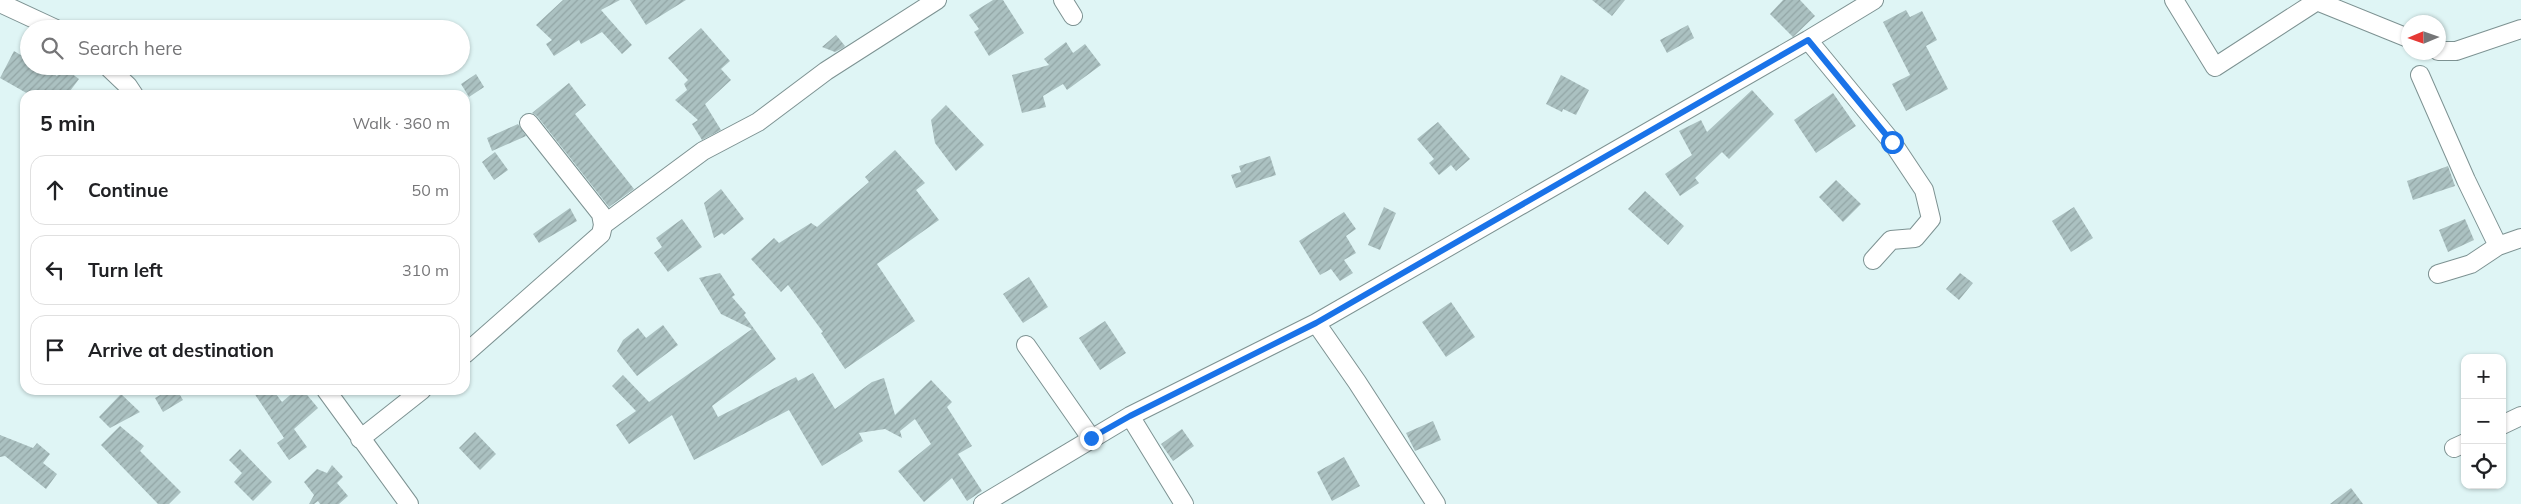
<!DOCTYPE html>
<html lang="en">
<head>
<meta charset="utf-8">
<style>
  :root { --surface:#fff; --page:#f6f6f6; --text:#202124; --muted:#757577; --line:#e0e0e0 }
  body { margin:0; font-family:Mulish,sans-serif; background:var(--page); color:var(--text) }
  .controls { position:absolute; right:15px; bottom:15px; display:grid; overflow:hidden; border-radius:10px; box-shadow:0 1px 4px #0004 }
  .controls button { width:45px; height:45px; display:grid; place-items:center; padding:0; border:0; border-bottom:1px solid var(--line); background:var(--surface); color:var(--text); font:25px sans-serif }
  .compass { position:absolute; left:2401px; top:15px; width:45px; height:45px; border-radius:50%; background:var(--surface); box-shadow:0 1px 4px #0004; rotate:268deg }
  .stop { position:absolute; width:15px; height:15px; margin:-11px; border:4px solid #1a73e8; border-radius:50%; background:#fff }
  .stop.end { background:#1a73e8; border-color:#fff; box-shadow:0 1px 5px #0008 }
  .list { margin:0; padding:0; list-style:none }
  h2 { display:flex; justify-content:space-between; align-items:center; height:65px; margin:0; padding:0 20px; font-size:21px }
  h2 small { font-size:16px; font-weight:400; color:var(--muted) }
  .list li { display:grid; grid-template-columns:32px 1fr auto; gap:15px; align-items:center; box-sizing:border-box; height:70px; margin:0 10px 10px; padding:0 10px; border:1px solid var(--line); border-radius:15px }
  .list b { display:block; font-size:19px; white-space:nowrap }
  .list em { font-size:16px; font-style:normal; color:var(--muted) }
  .icon { flex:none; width:28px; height:28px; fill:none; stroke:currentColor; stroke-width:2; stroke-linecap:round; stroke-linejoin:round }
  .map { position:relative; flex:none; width:2521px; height:504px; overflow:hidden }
  .search { position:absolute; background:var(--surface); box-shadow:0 1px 4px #0004; left:20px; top:20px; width:450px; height:55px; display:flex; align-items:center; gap:12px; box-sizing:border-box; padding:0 18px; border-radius:28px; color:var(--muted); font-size:19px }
  .panel { position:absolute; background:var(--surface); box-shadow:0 1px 4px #0004; left:20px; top:90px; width:450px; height:305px; border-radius:15px }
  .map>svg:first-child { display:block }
  .building { fill:url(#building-hatch) }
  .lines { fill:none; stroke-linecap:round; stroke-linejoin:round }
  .minor-casing { stroke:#7d9292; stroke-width:20 }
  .minor { stroke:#fff; stroke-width:18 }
  .route { stroke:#1a73e8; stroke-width:6 }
</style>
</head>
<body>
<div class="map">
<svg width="2521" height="504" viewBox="0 0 2521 504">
  <defs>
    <pattern id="building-hatch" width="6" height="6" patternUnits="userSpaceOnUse" patternTransform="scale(1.25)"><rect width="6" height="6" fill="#abc1c1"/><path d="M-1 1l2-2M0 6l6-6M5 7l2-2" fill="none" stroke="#92a5a5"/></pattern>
  </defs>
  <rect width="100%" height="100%" fill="#dff5f5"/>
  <path class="building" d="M563 0H620L601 10 632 45 622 54 602 32 581 44 579 40 554 56 546 44 552 40 536 25Z
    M630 0H686L646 25Z
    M993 0H1003L1024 33 989 56 974 32 979 29 969 15Z
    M1592 0H1625L1612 16Z
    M1783 0H1800L1815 16 1793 37 1770 14Z
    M1906 10 1910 17 1922 11 1937 40 1926 46 1948 89 1906 111 1892 84 1910 75 1883 22Z
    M1688 25 1694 38 1667 53 1660 40Z
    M701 28 730 61 721 69 731 80 705 104 721 130 702 140 692 124 698 120 675 100 687 90 684 84 688 80 668 58Z
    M836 35 845 46 843 48 835 52 822 47Z
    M1066 42 1073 53 1085 44 1101 65 1067 90 1063 84 1043 96 1046 107 1022 113 1012 75 1049 65 1044 59Z
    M14 51 29 60V66H40L57 76 64 68 79 79 67 95H30L0 78Z
    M476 74 484 87 469 97 461 84Z
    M1561 75 1589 90 1576 115 1563 109 1562 112 1546 104Z
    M569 83 586 105 575 114 634 189 609 207 537 116 532 113Z
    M1752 90 1774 114 1729 159 1722 152 1695 178 1699 183 1680 196 1665 174 1692 155 1679 131 1701 120 1707 132Z
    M1833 93 1856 126 1816 153 1794 120Z
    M946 105 984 145 956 171 935 143 931 120Z
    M1438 122 1470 159 1456 171 1451 165 1439 175 1429 163 1434 159 1417 139Z
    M518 124 526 136 492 151 487 138Z
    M895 150 925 183 916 190 939 220 877 264 915 321 845 369 821 333 823 332 788 285 781 292 751 259 774 238 779 243 811 223 817 227 869 182 865 177Z
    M495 152 508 170 494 180 482 162Z
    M1270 156 1276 175 1236 188 1231 175 1241 172 1239 166Z
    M2448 166 2455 186 2413 200 2407 181Z
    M1836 180 1861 204 1843 222 1819 197Z
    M721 189 744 219 724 235 722 233 714 238 704 203Z
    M1645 191 1684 226 1668 245 1628 209Z
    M1384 207 1396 213 1380 250 1368 245Z
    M2074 207 2093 238 2071 252 2052 221Z
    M570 208 577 221 539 243 533 234Z
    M1344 212 1356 229 1346 236 1356 253 1344 260 1353 273 1340 281 1331 269 1320 275 1299 241Z
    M682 219 702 247 668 272 654 253 662 247 656 238Z
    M2465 219 2474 240 2448 252 2439 230Z
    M720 273 735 295 732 297 746 313 744 315 776 359 712 406 718 417 796 377 798 381 813 373 835 409 872 382 884 378 895 415 931 380 952 402 947 407 972 446 958 454 982 491 967 501 952 478 924 502 898 471 931 444 915 419 900 431 902 438 885 429 859 433 863 441 822 466 789 410 694 460 672 415 629 444 616 425 636 411 612 386 623 375 649 402 752 329 721 314 699 278Z
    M1960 273 1973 283 1959 300 1946 289Z
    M1029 277 1048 307 1023 323 1003 294Z
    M1451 302 1475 337 1446 357 1422 322Z
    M1105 321 1126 353 1100 370 1079 338Z
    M663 325 678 345 637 376 617 351 623 340 638 328 646 338Z
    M169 390H177L183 400 163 412 155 398Z
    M252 390H273L282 402 296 390H303L318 408 294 429 307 447 289 460 277 443 284 438Z
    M121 394 140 412 110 428 99 417Z
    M1433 421 1441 440 1415 451 1406 433Z
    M120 426 144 446 140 451 181 492 169 504H158L101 445Z
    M1182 429 1194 446 1173 461 1161 444Z
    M475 432 496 454 480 470 459 448Z
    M0 435 33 448 37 443 50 454 43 463 57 474 46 489 5 456 0 457Z
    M240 449 272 482 253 501 234 482 242 473 229 460Z
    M1344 457 1360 486 1332 501 1317 472Z
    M332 465 343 477 337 483 348 496 339 504H320L318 501 314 504H309L314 495 304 482 317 469 327 473Z
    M2351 488 2363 504H2330Z"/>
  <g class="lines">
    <defs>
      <path id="minor" d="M1063 0 1073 16
        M2174 0 2215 67 2317 1
        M2314 0 2408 38
        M0 3 56 29
        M1808 40 1892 142 1924 190 1931 219 1915 238 1891 240 1873 260
        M2438 51H2456L2521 29
        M107 66 128 86 134 95
        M2420 75 2466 180 2498 246
        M603 225 703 151 758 122 826 71 937 0
        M2438 274 2471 264 2498 246 2521 238
        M1316 323 1357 382 1436 504
        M1026 345 1091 438
        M465 354 601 234 603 225 601 214 529 123
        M326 390 409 504
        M1130 416 1184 504
        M2502 425 2521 416
        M360 439 422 390
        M2454 448 2465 443
        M983 504 1130 416 1316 323 1808 40 1874 0"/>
    </defs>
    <use href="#minor" class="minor-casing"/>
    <use href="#minor" class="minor"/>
  </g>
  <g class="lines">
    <path class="route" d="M1091 438 1130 416 1316 323 1808 40 1892 142"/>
  </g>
</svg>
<div class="controls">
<button>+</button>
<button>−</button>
<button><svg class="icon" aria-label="locate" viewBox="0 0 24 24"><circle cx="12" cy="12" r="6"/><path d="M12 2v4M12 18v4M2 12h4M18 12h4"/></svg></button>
</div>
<svg class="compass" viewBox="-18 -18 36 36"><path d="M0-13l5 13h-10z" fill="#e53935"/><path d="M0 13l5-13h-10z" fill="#757577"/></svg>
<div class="stop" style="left:1892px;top:142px"></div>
<div class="stop end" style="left:1091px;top:438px"></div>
<div class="search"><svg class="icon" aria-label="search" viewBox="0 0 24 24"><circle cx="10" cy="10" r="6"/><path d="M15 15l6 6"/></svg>Search here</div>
<section class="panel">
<h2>5 min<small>Walk · 360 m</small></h2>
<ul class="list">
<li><svg class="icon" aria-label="ahead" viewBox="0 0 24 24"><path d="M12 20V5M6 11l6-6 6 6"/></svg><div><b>Continue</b></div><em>50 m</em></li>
<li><svg class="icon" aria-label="left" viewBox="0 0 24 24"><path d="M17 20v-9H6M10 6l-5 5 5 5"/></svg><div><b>Turn left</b></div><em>310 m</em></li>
<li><svg class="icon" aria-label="arrive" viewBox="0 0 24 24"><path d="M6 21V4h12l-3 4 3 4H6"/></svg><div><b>Arrive at destination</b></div></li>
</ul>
</section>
</div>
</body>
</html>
